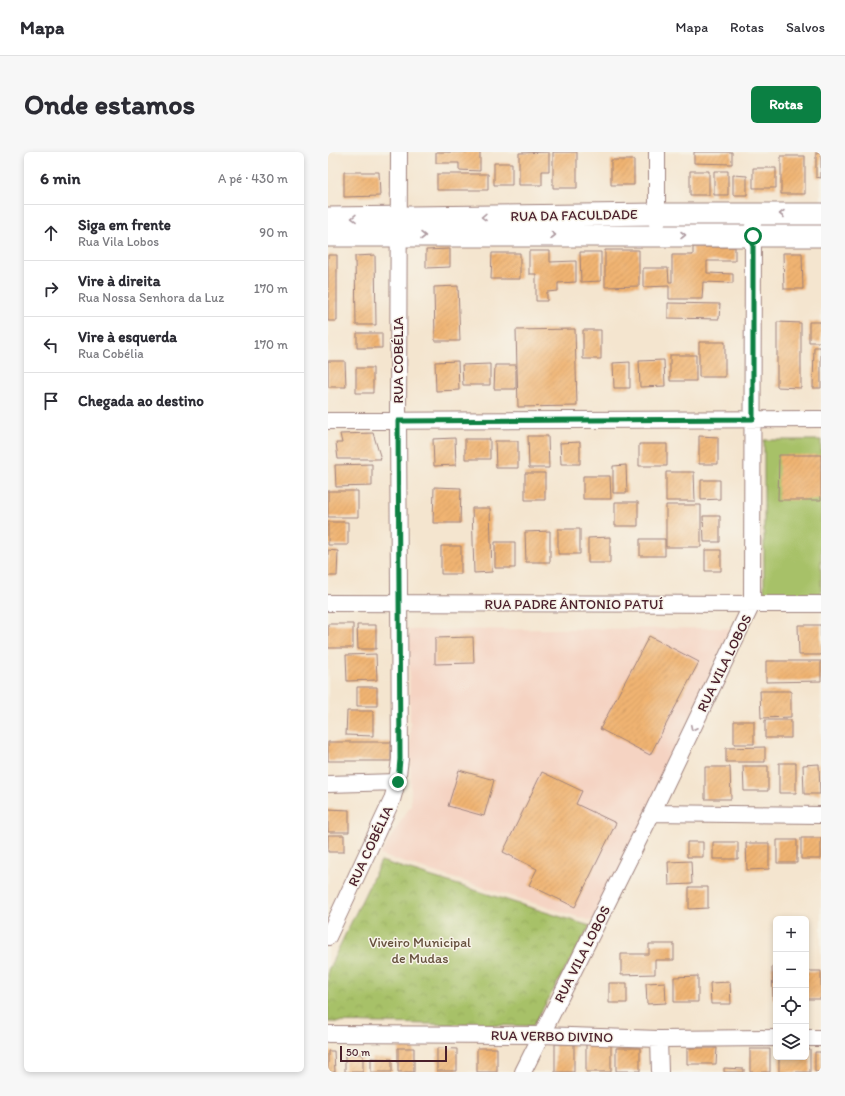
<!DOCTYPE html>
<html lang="pt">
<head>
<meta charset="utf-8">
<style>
  :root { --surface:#fff; --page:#f7f7f7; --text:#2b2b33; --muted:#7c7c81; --line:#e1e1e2; --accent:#0b8043 }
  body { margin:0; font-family:Itim,sans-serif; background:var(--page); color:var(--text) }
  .controls { position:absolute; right:12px; bottom:12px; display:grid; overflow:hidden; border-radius:6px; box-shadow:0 2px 6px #0003 }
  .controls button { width:36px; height:36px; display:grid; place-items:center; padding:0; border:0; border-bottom:1px solid var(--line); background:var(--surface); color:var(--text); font:20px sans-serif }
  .scale { position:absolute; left:12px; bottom:10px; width:107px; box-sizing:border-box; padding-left:4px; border:2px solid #4a1f2b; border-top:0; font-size:11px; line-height:14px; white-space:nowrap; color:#4a1f2b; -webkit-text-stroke:3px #f7f3e8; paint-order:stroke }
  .stop { position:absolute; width:12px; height:12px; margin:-9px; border:3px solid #0b8043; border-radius:50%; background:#fff }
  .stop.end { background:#0b8043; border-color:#fff; box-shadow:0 1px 4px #0008 }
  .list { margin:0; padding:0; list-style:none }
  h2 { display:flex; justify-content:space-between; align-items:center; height:52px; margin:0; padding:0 16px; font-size:17px }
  h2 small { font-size:13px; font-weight:400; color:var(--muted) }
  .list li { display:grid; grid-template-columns:26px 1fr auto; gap:12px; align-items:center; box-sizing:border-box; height:56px; padding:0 16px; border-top:1px solid var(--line) }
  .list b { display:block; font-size:15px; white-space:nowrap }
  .list p { margin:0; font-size:13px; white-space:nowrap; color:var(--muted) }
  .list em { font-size:13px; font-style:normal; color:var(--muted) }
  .icon { flex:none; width:22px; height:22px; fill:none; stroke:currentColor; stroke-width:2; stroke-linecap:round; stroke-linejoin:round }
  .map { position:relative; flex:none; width:493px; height:920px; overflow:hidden; border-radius:6px }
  header { display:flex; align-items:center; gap:24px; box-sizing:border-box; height:56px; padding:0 20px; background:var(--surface); border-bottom:1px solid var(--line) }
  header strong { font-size:19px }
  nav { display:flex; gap:22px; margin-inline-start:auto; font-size:14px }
  .intro { display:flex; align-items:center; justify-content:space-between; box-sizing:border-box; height:96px; padding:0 24px }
  h1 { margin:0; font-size:28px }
  .button { padding:10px 18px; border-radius:6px; background:var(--accent); color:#fff; font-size:14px; font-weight:700 }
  main { display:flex; gap:24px; padding:0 24px }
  aside { flex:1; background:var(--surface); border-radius:6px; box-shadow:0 2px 6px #0003 }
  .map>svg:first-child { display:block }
  .built { fill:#f5d3c2 }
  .grass { fill:#a7c167; stroke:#787049 }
  .park { fill:url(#park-crowns); stroke:#787049 }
  .building { fill:url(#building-hatch) }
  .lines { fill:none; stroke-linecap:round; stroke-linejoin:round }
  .minor-casing { stroke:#9f827d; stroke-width:18 }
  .tertiary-casing { stroke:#9f827d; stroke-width:23 }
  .minor { stroke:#fff; stroke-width:16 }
  .tertiary { stroke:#fff; stroke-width:21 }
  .oneway { stroke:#ae9aa0 }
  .route { stroke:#0b8043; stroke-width:5 }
  .labels { text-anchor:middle; stroke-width:3; stroke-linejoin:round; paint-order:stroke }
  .street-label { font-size:14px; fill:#4a1f2b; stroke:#f7f3e8 }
  .park-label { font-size:14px; fill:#66503d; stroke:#f7f3e8 }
</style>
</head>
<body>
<header>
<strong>Mapa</strong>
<nav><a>Mapa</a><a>Rotas</a><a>Salvos</a></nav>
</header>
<div class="intro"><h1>Onde estamos</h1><a class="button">Rotas</a></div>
<main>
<aside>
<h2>6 min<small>A pé · 430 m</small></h2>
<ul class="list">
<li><svg class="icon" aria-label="ahead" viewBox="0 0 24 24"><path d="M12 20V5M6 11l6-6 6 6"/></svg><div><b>Siga em frente</b><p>Rua Vila Lobos</p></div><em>90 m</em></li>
<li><svg class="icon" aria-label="right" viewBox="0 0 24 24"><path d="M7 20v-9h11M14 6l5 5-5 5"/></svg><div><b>Vire à direita</b><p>Rua Nossa Senhora da Luz</p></div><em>170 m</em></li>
<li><svg class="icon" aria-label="left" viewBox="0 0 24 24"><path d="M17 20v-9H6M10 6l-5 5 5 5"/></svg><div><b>Vire à esquerda</b><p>Rua Cobélia</p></div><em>170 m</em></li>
<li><svg class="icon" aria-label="arrive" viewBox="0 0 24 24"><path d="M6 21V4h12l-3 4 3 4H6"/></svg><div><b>Chegada ao destino</b></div></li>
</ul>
</aside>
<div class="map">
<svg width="493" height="920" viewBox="0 0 493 920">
  <defs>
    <pattern id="park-crowns" width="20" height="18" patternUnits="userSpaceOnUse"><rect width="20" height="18" fill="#a7c167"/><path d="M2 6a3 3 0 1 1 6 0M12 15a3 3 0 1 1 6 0" fill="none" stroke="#91a55a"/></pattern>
    <pattern id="building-hatch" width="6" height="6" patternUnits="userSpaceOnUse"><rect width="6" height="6" fill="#f0b472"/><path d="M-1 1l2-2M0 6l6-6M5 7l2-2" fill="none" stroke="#cf9a63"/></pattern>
  </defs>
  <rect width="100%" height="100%" fill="#f7f3e8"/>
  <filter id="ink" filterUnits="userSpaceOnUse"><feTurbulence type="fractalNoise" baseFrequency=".025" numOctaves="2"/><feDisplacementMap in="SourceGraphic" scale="8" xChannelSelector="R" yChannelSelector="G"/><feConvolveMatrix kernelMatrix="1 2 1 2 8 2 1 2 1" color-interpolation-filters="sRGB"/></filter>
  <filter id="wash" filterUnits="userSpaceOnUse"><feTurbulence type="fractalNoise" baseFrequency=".012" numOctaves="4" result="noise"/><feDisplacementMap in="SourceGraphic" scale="16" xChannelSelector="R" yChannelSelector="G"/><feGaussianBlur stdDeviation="0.9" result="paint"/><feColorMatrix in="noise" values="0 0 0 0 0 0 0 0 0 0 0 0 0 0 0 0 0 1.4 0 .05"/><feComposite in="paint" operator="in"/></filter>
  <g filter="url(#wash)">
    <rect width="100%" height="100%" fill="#f4e5cf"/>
    <path class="built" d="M402 476 270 771 52 703 83 653 81 478Z"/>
    <path class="grass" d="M436 288H493V442H436Z"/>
    <path class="park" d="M53 709 262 774 205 874 0 870V818Z"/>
    <g id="blocks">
      <path class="building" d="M108 0H152V19L131 18V11H108Z
        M221 0V19H214V33H191V1Z
        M225 0H249V36H225Z
        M366 0H404V12L366 11Z
        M488 0H493V26L488 25Z
        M453 4H477V42H453Z
        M283 8H306V33H283Z
        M166 11H184V33H166Z
        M425 16H448V36H425Z
        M362 19H381V43H362Z
        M386 19H400V43H386Z
        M16 20H51L52 44 16 45Z
        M109 22H160V38H109Z
        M405 23 419 24V43H405Z
        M365 95H407V109H379V121L405 122V131L375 130 374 147H341V134L315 135V116H340L341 130H344V103H365Z
        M122 97V115L98 116V98Z
        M277 98H311V134L277 135Z
        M201 99H222V110L248 109V130L230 131V139L219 140V149H208V122H201Z
        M252 100H273V129L253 130Z
        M164 101H192V127H163Z
        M455 101H474L475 137H456Z
        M0 103H9V169H0Z
        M47 103 48 173H28L27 104Z
        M130 134 132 189H107L106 135Z
        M340 151 392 152 391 167 340 166Z
        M449 170 473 171V236L449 235Z
        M481 170H493V190H481Z
        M247 177 249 254 190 255 188 178Z
        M255 178H273V207H255Z
        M29 181H54V196H29Z
        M371 190H397V225H371Z
        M486 195H493V236H485Z
        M342 203H368V229H342Z
        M336 208 337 234 312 235 311 209Z
        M0 209H17L18 235H0Z
        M130 209 131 238 108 239 107 210Z
        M302 210V236H286L285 211Z
        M162 212V233H135L134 213Z
        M167 213H188V237H166Z
        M28 216H45V241H28Z
        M45 281 53 307H10L8 291H14L12 282Z
        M200 284H220L221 316H201Z
        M371 284 390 285V312H371Z
        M127 286 128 313 106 314 105 287Z
        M137 287H162V307H137Z
        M167 289H190V316H168Z
        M252 290V312H233L232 291Z
        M311 292H339V314H311Z
        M451 303H493V348H450Z
        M44 312V334L8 335 7 313Z
        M298 313 299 341H285V314Z
        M338 320H366L367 349H338Z
        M197 321H217V348H197Z
        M255 324H282L283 347H255Z
        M373 328H392V347L373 348Z
        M106 335 133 336 132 371H105Z
        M0 339H30V365H0Z
        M287 350H310V374H287Z
        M338 353H373V395H338Z
        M144 356H162L164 420 146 421Z
        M375 364H392V390H376Z
        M0 370H20V393H0Z
        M230 377H252V402H230Z
        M222 379V410H198L197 380Z
        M282 385V411H260V386Z
        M312 387H337V404H312Z
        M167 390H187V416H167Z
        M113 394H133V422H113Z
        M0 398 10 399 9 424H0Z
        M377 398H393V419H377Z
        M0 472H25V496H0Z
        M29 473H48V497H30Z
        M470 473H493V503H471Z
        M321 484 371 510 322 603 272 577Z
        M145 485 146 511 107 512V486Z
        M48 502 49 528 19 529 18 503Z
        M438 509H493V529L438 530Z
        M29 535H49V554H29Z
        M432 539H463V565L433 566Z
        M19 559H45V584L18 583Z
        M437 568H463V586H437Z
        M406 569H426V592H406Z
        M0 590H63V609H0Z
        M437 595V610H398V596Z
        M451 611H468V641H451Z
        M491 612 492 642H476L475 613Z
        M415 614H440V639H416Z
        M377 615H402L403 647H377Z
        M131 618 166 628 156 664 120 654Z
        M214 620 254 639 248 652 288 671 247 755 201 733 209 717 175 700Z
        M0 657 21 658V680H0Z
        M0 683H16V700H0Z
        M473 686H493V707H473Z
        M449 688H469V711H449Z
        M359 690H375V705H359Z
        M385 690H410V707H385Z
        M418 691H441V717L419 718Z
        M363 709 364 732 341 733 340 710Z
        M361 735H380V756L361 757Z
        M321 792H346V808H327V822L293 823V802H321Z
        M444 814H448V847H445Z
        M478 819H493V847H478Z
        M370 824V850H346V825Z
        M337 830 338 851 319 852 318 831Z
        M402 830 403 852H383L382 831Z
        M281 831H299V851H281Z
        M227 892H246V920H227Z
        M258 892H283V920H258Z
        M70 896H86V920H70Z
        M109 896 129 897V919H109Z
        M149 896H169V920H149Z
        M288 896H312V919H288Z
        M359 896H389L388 912H359Z
        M422 897H442V920H422Z
        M478 897H482V920H451V905H478Z
        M0 899H6L7 920H0Z
        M487 900H493V920H487Z
        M17 902H35V920H17Z
        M43 906 64 907V920H43Z
        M396 916 416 917V920H396Z"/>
    </g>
  </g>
  <g filter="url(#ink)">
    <use href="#blocks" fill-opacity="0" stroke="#9f827d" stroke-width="1"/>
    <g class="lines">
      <defs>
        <path id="minor" d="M329 0V72
          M0 269 493 267
          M0 451 493 452
          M0 632 69 630
          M324 661 493 663
          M0 785 64 648 69 630 72 607 70 269 71 0
          M0 882 213 883 331 887 448 886
          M478 886H493
          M331 887 332 920
          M195 920 324 661 424 452 425 74"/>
        <path id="tertiary" d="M0 66 330 62H493
          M0 84H493"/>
      </defs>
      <use href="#minor" class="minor-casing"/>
      <use href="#tertiary" class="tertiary-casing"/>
      <use href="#minor" class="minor"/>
      <use href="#tertiary" class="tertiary"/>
    </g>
    <defs><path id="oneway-chevron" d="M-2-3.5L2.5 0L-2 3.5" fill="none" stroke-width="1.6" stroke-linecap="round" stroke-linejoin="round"/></defs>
    <g class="oneway">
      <use href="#oneway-chevron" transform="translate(454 62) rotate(-180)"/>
      <use href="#oneway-chevron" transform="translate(156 65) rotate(179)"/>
      <use href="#oneway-chevron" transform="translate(26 66) rotate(179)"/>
      <use href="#oneway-chevron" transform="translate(225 83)"/>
      <use href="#oneway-chevron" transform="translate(355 83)"/>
      <use href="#oneway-chevron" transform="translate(95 84)"/>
      <use href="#oneway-chevron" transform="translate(365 576) rotate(116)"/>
    </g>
  </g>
  <g class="lines" filter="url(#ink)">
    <path class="route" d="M70 630 72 607 70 269 425 267V84"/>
  </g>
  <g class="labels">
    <g class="street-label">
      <text transform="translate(246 63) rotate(-1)" y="5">RUA DA FACULDADE</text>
      <text transform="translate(70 208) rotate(-90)" y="5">RUA COBÉLIA</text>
      <text x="246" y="457">RUA PADRE ÂNTONIO PATUÍ</text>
      <text transform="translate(396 511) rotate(-64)" y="5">RUA VILA LOBOS</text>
      <text transform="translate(42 694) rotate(-65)" y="5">RUA COBÉLIA</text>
      <text transform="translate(254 802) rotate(-63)" y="5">RUA VILA LOBOS</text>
      <text transform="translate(224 884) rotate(1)" y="5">RUA VERBO DIVINO</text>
    </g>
    <g class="park-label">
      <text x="92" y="795">Viveiro Municipal<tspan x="92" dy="16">de Mudas</tspan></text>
    </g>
  </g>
</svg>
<div class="controls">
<button>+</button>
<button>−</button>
<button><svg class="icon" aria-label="locate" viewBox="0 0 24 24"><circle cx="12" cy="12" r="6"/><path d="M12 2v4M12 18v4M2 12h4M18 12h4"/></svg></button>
<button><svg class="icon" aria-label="layers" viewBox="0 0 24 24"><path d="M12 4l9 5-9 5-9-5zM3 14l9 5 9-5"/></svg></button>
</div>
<div class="scale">50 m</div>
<div class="stop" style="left:425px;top:84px"></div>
<div class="stop end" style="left:70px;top:630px"></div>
</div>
</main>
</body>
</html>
